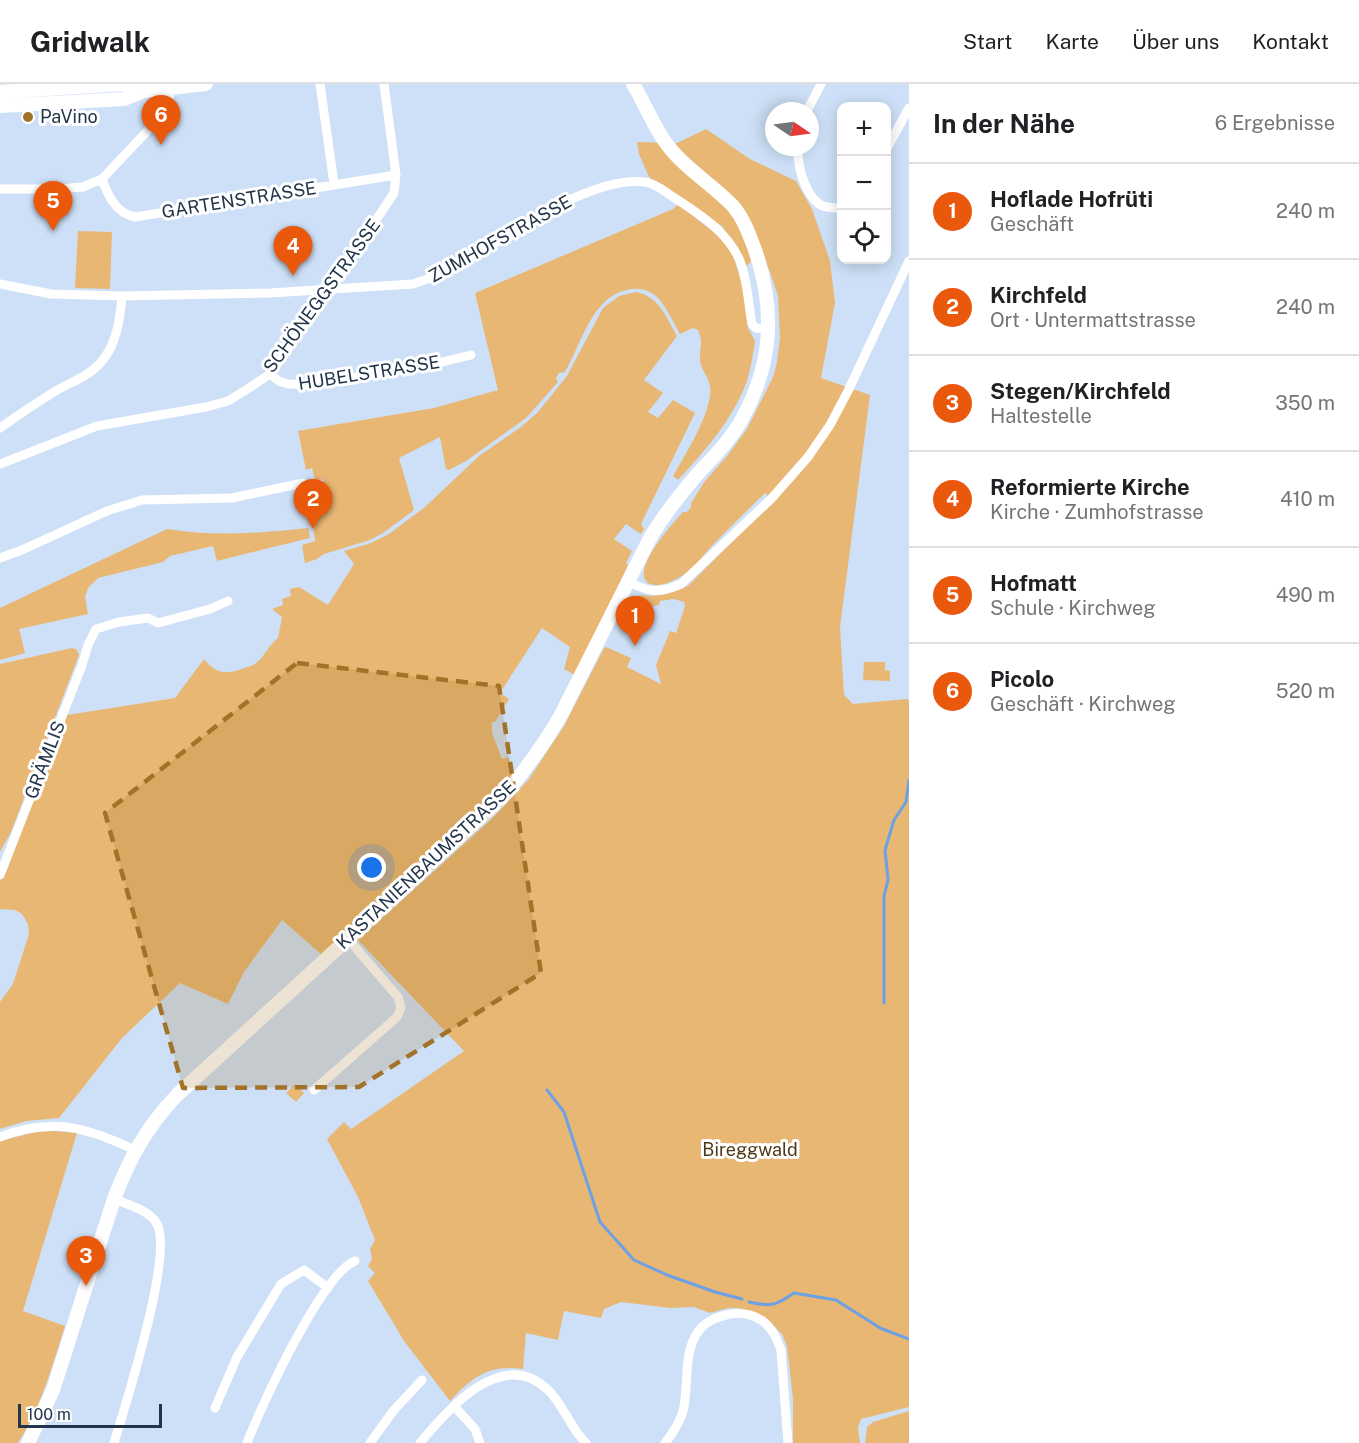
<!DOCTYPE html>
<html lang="de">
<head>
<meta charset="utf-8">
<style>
  :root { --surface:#fff; --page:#f2f2f2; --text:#202124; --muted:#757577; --line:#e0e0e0; --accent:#ea580c }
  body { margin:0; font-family:"Public Sans",sans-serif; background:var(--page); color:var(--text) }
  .controls { position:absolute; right:18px; top:18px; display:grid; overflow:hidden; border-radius:12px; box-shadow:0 3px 15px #0003 }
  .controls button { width:54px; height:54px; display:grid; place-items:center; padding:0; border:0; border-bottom:2px solid var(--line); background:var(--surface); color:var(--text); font:30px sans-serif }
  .compass { position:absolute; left:765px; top:18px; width:54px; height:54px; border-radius:50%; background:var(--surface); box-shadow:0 3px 15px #0003; rotate:103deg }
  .scale { position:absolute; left:18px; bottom:15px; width:144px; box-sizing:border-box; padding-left:6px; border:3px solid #23354b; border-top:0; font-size:16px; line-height:21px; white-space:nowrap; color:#23354b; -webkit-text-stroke:4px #fff; paint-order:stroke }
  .you { position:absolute; left:372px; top:784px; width:21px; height:21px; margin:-15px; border:4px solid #fff; border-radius:50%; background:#1a73e8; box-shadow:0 0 0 9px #1a73e833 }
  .badge { display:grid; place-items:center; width:39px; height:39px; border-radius:50%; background:var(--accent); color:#fff; font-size:20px; font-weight:700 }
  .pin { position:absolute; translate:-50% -50px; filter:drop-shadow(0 2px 3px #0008) }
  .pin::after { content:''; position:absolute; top:32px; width:21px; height:18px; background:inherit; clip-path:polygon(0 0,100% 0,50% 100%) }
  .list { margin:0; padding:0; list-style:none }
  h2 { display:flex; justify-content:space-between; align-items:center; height:78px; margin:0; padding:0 24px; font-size:26px }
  h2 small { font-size:20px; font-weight:400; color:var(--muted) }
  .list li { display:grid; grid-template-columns:39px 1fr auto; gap:18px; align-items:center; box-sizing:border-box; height:96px; padding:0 24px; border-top:2px solid var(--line) }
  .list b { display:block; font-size:22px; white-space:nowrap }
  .list p { margin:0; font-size:20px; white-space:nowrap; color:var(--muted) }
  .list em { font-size:20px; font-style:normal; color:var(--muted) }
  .icon { flex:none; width:33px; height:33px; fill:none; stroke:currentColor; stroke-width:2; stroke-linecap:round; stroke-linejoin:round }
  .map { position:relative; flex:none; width:909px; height:1359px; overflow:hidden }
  header { display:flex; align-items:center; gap:36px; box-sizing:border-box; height:84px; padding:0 30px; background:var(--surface); border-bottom:2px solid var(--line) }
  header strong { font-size:28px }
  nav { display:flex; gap:33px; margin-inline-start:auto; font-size:21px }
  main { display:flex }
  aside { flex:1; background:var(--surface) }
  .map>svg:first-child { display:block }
  .green { fill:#e8b773 }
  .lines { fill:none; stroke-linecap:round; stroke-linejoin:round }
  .stream { stroke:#6ca1e5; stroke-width:3 }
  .street { stroke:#fff; stroke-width:9 }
  .secondary { stroke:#fff; stroke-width:14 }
  .marked { fill:#a27226; fill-opacity:0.2; stroke:#a27226; stroke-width:4.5; stroke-dasharray:12 8; stroke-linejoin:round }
  .poi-dot { fill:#a27226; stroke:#fff; stroke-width:2 }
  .labels { text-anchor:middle; stroke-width:6; stroke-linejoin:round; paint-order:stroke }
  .poi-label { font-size:18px; fill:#23354b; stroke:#fff; text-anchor:start }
  .street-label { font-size:18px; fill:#23354b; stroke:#fff }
  .park-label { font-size:18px; fill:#4f3817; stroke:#fff }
</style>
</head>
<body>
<header>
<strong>Gridwalk</strong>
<nav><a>Start</a><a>Karte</a><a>Über uns</a><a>Kontakt</a></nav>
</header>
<main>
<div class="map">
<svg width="909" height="1359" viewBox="0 0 909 1359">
  <rect width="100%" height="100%" fill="#cee0f7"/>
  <path class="green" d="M706 45 750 75 796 97 812 125 830 177 835 219 821 294 870 311 840 543 844 611 853 620 907 615 909 617V1323L861 1335 858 1344 860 1359H793V1315L787 1262 782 1250 765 1233 759 1230 738 1224H728L710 1229 694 1223 670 1224 621 1218 604 1225 601 1234 564 1227 558 1256 526 1249 523 1285C489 1280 472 1293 450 1317L404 1257 368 1197 375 1189 368 1182 372 1175 370 1165 375 1156 358 1113 327 1055 344 1038 351 1045 464 967 358 856 492 735 529 695 564 642 604 564 606 563 631 574 627 583 661 600 656 581 670 547 676 549 685 522 684 518 674 515 660 517 659 521 653 522 639 513 638 511 653 512 666 510 688 502 773 417 765 409C747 427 728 445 710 464 701 474 692 486 680 493 673 497 659 504 650 500 627 489 674 438 683 428H687L691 423V419L705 397 727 372 747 345 773 293 777 278 780 254 778 212 762 165 749 180 745 182 740 169 722 142 672 111 649 93 639 70 637 58 677 59Z
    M678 120 721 154 733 171 744 207 748 244 755 257C753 270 751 284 747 297 733 335 705 367 678 396L673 392C684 373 714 325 710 303 709 294 702 287 700 277 699 264 704 260 698 246L693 244 680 250C673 238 667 224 658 214 651 207 642 204 632 205 592 210 583 258 565 288L559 289 556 294 558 298 526 334 466 377 449 386 446 385 440 353 399 374 414 426 383 449 370 456 324 470 317 475 305 479 302 461 315 457 311 425C327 414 328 415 323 395L315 397 312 384 306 386 298 347 434 324 498 306 475 209 673 125Z
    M78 147 112 148 110 205 75 204Z
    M636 208C659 212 666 233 677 252L644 296 663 309 648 328 658 334 673 316 695 329 641 440 644 445 641 450 626 440 614 455 632 467 626 479 628 481 624 490V493L575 591 564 585 570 563 542 544 500 609 509 615 495 638H492V649L502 675 508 673 512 682V692L490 716 321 870 282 836 244 888 228 920 180 899 122 954 59 1034 26 1037 0 1045V918L13 900 29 850 28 840 22 830 15 826 0 825V797L29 722 48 687 54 663 67 631 175 614 204 575C215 589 226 591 242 585 246 583 253 582 256 579 264 574 268 561 278 554L282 533 272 525 283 521 282 515 291 512 290 505 299 503 328 521 354 480 344 467 371 459 389 450 425 423 479 372 521 343 538 328 567 292 603 224 619 212Z
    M308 444 310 454 217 477 213 462 170 472 163 478 98 494 88 504 85 513 88 530 19 545 25 569 0 576V524L167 445C215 453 260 449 308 444Z
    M72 564 77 566 79 571 11 748 0 768V580Z
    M864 578H885V586L890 587V597L863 596Z
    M295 1000 304 1009 296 1018 286 1009Z
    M54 1047 77 1049 23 1227 65 1242C52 1282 41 1324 18 1359H0V1057L36 1048Z
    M909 1327V1359H865L867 1343 873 1338Z"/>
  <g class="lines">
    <path class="stream" d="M884 919V812L888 796 885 766 894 736 906 718 909 696
      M547 1006 564 1028 600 1138 634 1176 667 1191 715 1208 742 1215
      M749 1218C771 1223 775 1222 794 1209L836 1216 880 1244 909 1255"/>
    <path class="street" d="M320 0 334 100
      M807 27 821 0
      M798 63C797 80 804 109 819 120 825 124 834 124 842 124
      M886 66 909 24
      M102 95C108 112 116 129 135 133L396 91
      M0 105H58L83 103 102 95 167 26 171 4
      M0 200 51 210 122 212 270 209 413 200 442 190 569 116C592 106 620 95 645 98 654 99 663 106 670 111 696 128 727 146 740 177 748 198 748 219 752 240L756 244 769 245
      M270 290 279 297 288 300 310 301 426 282 471 271
      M0 344C18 331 36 319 54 308 65 301 77 297 87 290 114 274 120 241 122 212
      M0 380 97 342 206 323 228 317 249 304 270 290 325 213 394 109 396 91 384 0
      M0 474 22 466 107 427 142 416 232 414 303 399
      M628 498C650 508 658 510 681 500L771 415 808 373 830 341 848 307 909 177
      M0 791 82 581 88 561 96 545 119 538 148 534 158 539 210 525 228 517
      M314 1006 397 933 401 924 398 913 348 855
      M0 1053C53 1033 86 1043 135 1066
      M454 1322 475 1345 480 1359
      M215 1324 237 1273 281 1200 304 1186 328 1204
      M114 1359C125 1322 174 1170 157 1140 151 1127 127 1120 114 1115
      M247 1359C261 1322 322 1190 355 1177
      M370 1359 394 1326 422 1296
      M420 1359C448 1325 502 1262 548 1306 564 1321 570 1344 586 1359
      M665 1359C674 1348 681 1337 684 1323 690 1288 679 1241 726 1231 739 1228 750 1229 761 1236 772 1243 777 1255 781 1266L788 1359"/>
    <path class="secondary" d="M0 8 123 0 144 7
      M0 22 124 15 144 7 206 0
      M28 1359 53 1306 114 1115C130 1073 146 1044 177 1011L500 716C524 688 544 661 562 629L649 456C662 433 678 413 695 393 712 374 731 356 743 333 773 278 775 224 755 166 749 150 744 135 733 122 715 103 692 89 675 70 656 50 647 23 633 0"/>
  </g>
  <path class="marked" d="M297 579 499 602 541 889 359 1003 183 1004 105 729Z"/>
  <circle class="poi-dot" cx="28" cy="33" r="6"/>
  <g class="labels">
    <g class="poi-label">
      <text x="40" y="39">PaVino</text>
    </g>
    <g class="street-label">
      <text transform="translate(239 116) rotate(-9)" y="6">GARTENSTRASSE</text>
      <text transform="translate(500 155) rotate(-29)" y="6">ZUMHOFSTRASSE</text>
      <text transform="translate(322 212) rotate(-54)" y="6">SCHÖNEGGSTRASSE</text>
      <text transform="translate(369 289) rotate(-9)" y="6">HUBELSTRASSE</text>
      <text transform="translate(45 676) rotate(-69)" y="6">GRÄMLIS</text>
      <text transform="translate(426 781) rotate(-43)" y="6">KASTANIENBAUMSTRASSE</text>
    </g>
    <g class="park-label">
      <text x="750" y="1072">Bireggwald</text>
    </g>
  </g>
</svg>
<div class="controls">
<button>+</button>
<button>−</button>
<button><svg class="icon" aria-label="locate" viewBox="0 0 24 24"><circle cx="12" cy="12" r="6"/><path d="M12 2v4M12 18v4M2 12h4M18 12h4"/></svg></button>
</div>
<svg class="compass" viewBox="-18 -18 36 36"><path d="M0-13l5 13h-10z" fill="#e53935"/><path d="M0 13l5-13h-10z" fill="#757577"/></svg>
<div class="scale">100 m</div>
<div class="you"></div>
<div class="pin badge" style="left:635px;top:562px">1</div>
<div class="pin badge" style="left:313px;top:445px">2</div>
<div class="pin badge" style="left:86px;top:1202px">3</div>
<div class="pin badge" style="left:293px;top:192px">4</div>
<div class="pin badge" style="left:53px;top:147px">5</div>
<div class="pin badge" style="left:161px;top:61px">6</div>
</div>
<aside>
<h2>In der Nähe<small>6 Ergebnisse</small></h2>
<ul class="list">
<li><span class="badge">1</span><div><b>Hoflade Hofrüti</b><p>Geschäft</p></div><em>240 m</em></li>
<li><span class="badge">2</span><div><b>Kirchfeld</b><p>Ort · Untermattstrasse</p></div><em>240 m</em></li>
<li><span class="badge">3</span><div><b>Stegen/Kirchfeld</b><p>Haltestelle</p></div><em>350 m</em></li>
<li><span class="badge">4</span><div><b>Reformierte Kirche</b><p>Kirche · Zumhofstrasse</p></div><em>410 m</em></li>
<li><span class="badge">5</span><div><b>Hofmatt</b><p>Schule · Kirchweg</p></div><em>490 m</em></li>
<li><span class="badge">6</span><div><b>Picolo</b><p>Geschäft · Kirchweg</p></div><em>520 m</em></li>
</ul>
</aside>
</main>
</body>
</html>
